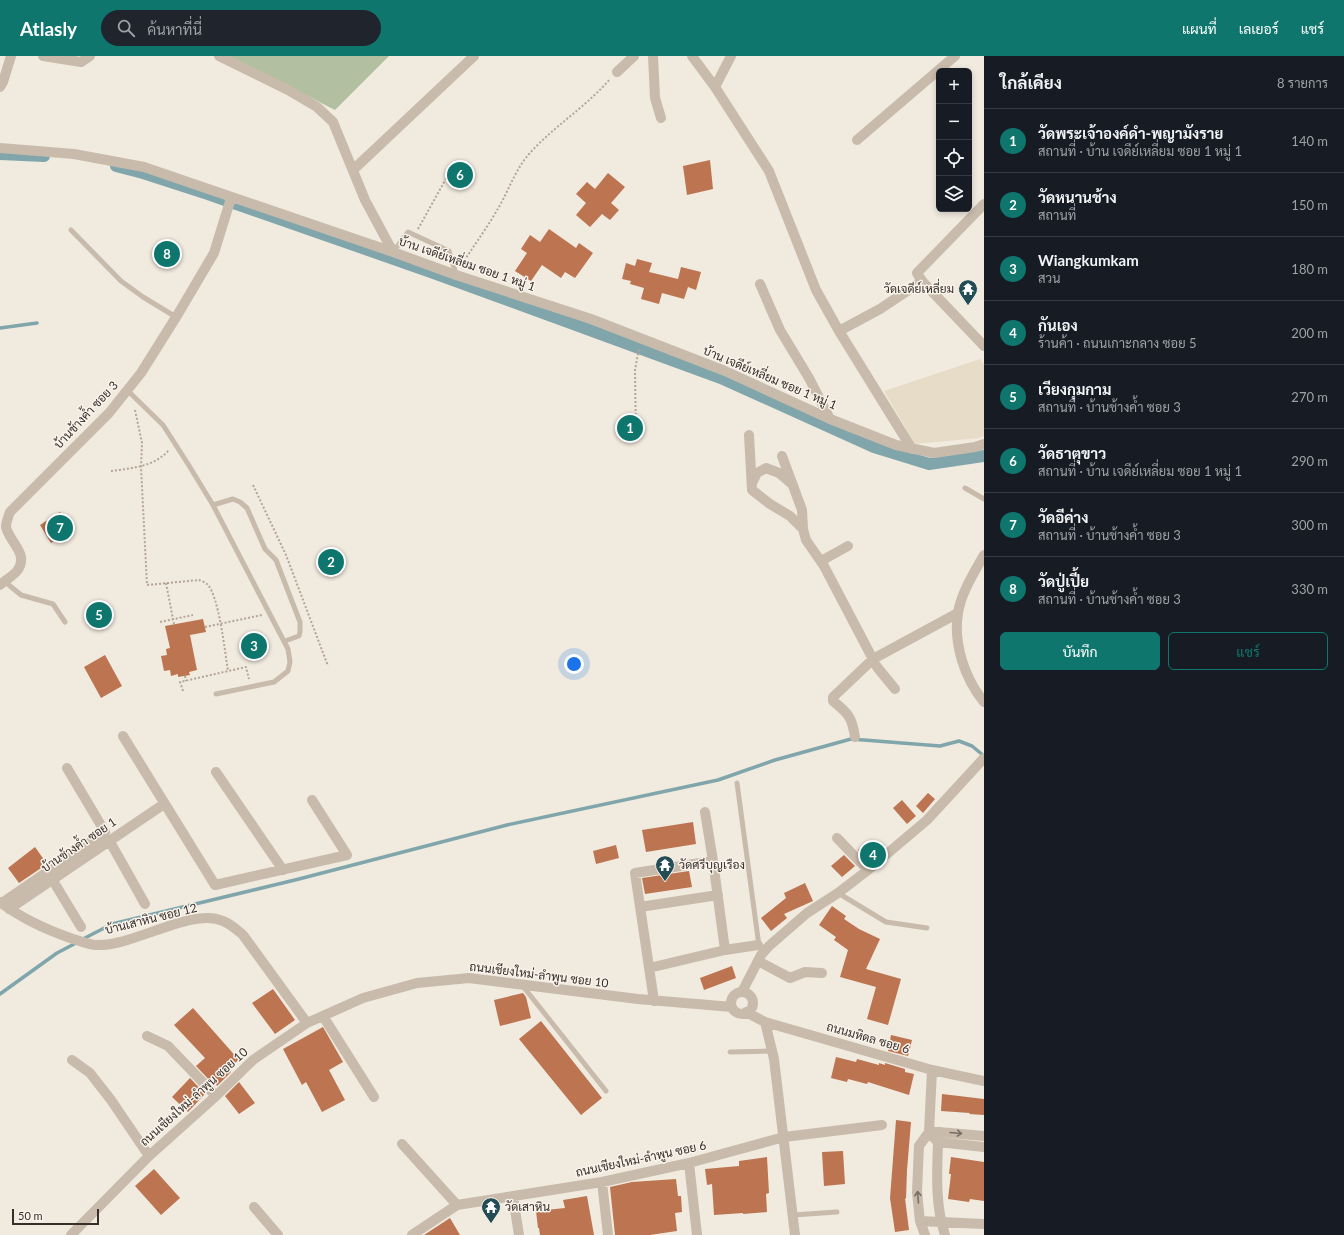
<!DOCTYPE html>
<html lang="th">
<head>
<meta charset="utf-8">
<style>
  :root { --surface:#171b24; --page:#20242c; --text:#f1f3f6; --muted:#9ea1a6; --line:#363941; --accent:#0f766e }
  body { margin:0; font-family:Lato,Sarabun,sans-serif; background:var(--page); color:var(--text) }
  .controls { position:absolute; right:12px; top:12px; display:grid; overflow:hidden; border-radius:6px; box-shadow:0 2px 6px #0003 }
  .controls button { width:36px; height:36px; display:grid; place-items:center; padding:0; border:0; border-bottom:1px solid var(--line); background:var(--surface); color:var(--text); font:20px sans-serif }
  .scale { position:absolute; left:12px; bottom:10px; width:87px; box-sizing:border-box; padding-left:4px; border:2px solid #372f2a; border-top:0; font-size:11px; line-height:14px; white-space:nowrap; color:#372f2a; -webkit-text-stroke:3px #f9f3eb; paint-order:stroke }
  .you { position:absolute; left:574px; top:608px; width:14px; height:14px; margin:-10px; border:3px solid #fff; border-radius:50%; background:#1a73e8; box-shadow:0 0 0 6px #1a73e833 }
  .badge { display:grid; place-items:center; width:26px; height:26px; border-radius:50%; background:var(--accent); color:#fff; font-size:13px; font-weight:700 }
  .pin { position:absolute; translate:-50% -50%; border:2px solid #fff; box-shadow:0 1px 4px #0006 }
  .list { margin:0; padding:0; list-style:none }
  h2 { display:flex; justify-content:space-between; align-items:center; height:52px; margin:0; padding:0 16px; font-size:17px }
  h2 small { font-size:13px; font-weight:400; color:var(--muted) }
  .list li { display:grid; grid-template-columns:26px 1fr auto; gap:12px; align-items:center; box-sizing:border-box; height:64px; padding:0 16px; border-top:1px solid var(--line) }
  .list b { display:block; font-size:15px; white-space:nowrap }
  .list p { margin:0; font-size:13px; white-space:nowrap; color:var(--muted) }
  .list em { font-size:13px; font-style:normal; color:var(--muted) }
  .actions { display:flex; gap:8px; padding:12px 16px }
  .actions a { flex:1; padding:9px 0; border:1px solid var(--accent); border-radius:6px; text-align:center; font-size:14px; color:var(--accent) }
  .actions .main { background:var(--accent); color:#fff }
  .icon { flex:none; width:22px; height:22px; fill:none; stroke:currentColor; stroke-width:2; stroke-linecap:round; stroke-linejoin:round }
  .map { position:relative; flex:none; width:984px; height:1179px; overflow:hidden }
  header { display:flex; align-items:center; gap:24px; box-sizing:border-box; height:56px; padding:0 20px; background:var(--accent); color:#fff }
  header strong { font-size:19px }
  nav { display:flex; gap:22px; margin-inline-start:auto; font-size:14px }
  .search { width:280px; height:36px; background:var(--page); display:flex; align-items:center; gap:10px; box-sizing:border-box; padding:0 14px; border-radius:22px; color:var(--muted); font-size:15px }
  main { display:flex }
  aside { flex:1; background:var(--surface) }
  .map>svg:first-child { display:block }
  .green { fill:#b2bfa0 }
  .plaza { fill:#e7dcc7 }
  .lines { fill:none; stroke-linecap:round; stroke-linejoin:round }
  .stream { stroke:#80a6ac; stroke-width:3.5 }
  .canal { stroke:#80a6ac; stroke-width:12 }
  .building { fill:#bc7451 }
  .path { stroke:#b4a596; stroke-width:2; stroke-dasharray:2 2; stroke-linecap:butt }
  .service { stroke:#c8bbab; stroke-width:5 }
  .minor { stroke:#c8bbab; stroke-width:10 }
  .tertiary { stroke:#c8bbab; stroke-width:10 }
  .oneway { stroke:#786e64 }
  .labels { text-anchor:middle; stroke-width:3; stroke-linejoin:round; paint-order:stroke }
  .street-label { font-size:12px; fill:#372f2a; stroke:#f9f3eb }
  .poi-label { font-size:12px; fill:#372f2a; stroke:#f9f3eb; text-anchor:start }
</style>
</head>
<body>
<header>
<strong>Atlasly</strong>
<div class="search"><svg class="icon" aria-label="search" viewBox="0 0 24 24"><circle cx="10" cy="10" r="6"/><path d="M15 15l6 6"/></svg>ค้นหาที่นี่</div>
<nav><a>แผนที่</a><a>เลเยอร์</a><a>แชร์</a></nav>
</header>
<main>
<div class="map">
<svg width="984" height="1179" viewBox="0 0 984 1179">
  <rect width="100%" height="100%" fill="#f1eadf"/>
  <path class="green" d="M229 0H389L335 54Z"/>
  <path class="plaza" d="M980 303 984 308V380L979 382 915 388 884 335Z"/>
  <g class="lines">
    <path class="stream" d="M0 272 37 267
      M83 883 112 868 299 823 507 769 718 724 775 704 851 683 940 690 959 685 972 690 984 700
      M0 938 57 897 78 886"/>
    <path class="canal" d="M0 98 44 100
      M116 110 143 117 208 138 431 216 721 322 874 391 929 408 984 400"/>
  </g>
  <path class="building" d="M710 104 713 133 687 139 683 110Z
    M608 117 625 131 611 147 619 154 610 164 602 158 590 171 576 159 586 147 576 138 587 126 595 133Z
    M549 173 576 192 579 187 593 197 575 222 565 216 561 222 542 209 531 225 515 215 527 197 521 193 530 179 540 186Z
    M637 203 652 207 649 216 678 223 681 211 701 216 696 234 688 231 684 243 662 237 659 248 641 243 644 232 630 228 631 225 622 223 626 207 635 210Z
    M60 456 71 474 51 487 40 469Z
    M203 563 206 576 190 579 197 614 189 616 190 619 178 621V618L171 620 170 614 164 615 161 600 167 599 166 593 170 592 165 570Z
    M105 599 122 630 101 642 84 611Z
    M928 737 935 743 923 757 916 750Z
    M902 744 916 760 907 768 893 752Z
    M693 766 696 788 646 796 642 774Z
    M866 787 876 799 868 805 858 794Z
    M616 789 619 802 596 808 593 795Z
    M35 791 47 808 19 827 8 812Z
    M844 799 855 810 842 821 831 810Z
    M689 815 692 831 645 838 642 822Z
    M805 827 813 845 784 858 787 862 771 875 761 862 786 842 784 837Z
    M832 850 846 860 844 863 859 873 880 883 866 913 901 923 888 969 867 963 876 931 840 921 848 894 834 884 836 881 819 869Z
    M732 910 736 922 704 934 700 922Z
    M273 933 295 964 275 978 252 947Z
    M523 937 526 941 531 962 500 970 494 944Z
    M193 952 239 1004 229 1011 231 1016 217 1030 216 1028 214 1029 196 1010 205 1002 174 969Z
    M541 965 602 1042 581 1059 519 983Z
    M323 971 343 1006 329 1014 345 1044 322 1056 306 1026 302 1029 283 993Z
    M891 979 912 984 908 1000 888 995Z
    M836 1001 856 1006 857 1003 879 1009V1007L885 1009V1007L905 1013V1016L914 1018 909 1039 868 1026 867 1028 848 1023 847 1026 831 1022Z
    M190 1022 205 1038 188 1056 172 1041Z
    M239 1026 255 1047 239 1058 225 1040Z
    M942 1038 984 1043V1059L969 1058 970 1057 941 1055Z
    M896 1064 911 1066 907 1114 906 1143 905 1142 909 1174 895 1176 890 1142Z
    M843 1095 845 1128 824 1130 822 1096Z
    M767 1101 769 1137 766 1138 767 1156 743 1158V1157L714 1159 712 1128 707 1129 705 1113 739 1110V1105Z
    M951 1101 984 1106V1145L970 1143 969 1146 948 1143 951 1118H949Z
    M154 1113 180 1142 161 1159 135 1130Z
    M676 1123 678 1140H681L682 1156 675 1157 677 1175 650 1179H615L610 1131 632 1126Z
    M587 1140 594 1179H540L539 1172H538L536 1155 565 1152 563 1144Z
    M450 1162 460 1179H424Z"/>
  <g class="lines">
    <path class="path" d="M418 173 457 103
      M462 208C475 188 489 169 500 149 510 131 516 113 529 98 554 70 586 51 610 23
      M135 354 142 387 141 411 147 529 199 524C201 525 205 526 207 528 219 539 225 597 228 615
      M636 383 635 314 639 292
      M111 415C132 412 154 411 169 394
      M253 429 286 499 328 610
      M166 527 174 568
      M160 566 193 559
      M205 571 262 559
      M185 620 186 625
      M183 635 180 626 246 611 249 623"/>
    <path class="service" d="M71 174 121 225 143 241 176 261
      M393 196 408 176 449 195 456 218
      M127 334 163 369 188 408 213 449 288 593 290 606 288 615 274 626 216 638
      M965 432 984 443
      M213 449 233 443 240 446 247 452 265 493 276 504 300 566V576L299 580 285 585
      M4 525 21 539 53 548 65 566
      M737 727 759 890
      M838 837 886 866 927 872
      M522 929 606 1035
      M730 996 773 995
      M793 1159 837 1156"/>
    <path class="minor" d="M43 0 81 6 90 0
      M219 0 288 34 317 51 333 66 365 144 393 196
      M653 0 655 42 661 62
      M692 0 715 31 769 115 816 234 839 275 912 393
      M617 16 634 0
      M0 31 3 26 11 0
      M715 31 731 0
      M857 84 955 0
      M0 92 74 98 144 111 393 196 456 219 591 263 725 315 830 363 896 389 934 397 975 391 984 388
      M353 114 474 0
      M984 148 917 217 922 225 984 290
      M760 228 780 274 809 322 830 363
      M839 275 880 253 922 225
      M749 379 752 434 770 448 790 460 803 473
      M782 400 802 454 803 473 806 484 824 510 877 611 895 633
      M752 427 757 417 766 412 779 417 793 429
      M821 505 848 490
      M0 529C5 524 13 520 17 515 30 498 9 486 6 471 6 466 8 461 10 456L109 357 141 317 178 258 214 197 231 142
      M123 680 215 829 347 799 312 744
      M855 681C852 661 848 657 833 645V641L873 603 958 557
      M216 716 283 814
      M705 756 713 805
      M837 782 868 814
      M109 784 145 848
      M52 823 81 871
      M0 846C22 863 47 874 73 883 81 885 88 889 96 889 133 891 191 851 223 865 231 868 237 874 243 879L307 967
      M2 847 105 776 67 712
      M640 851 718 839
      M9 853 164 748
      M758 905 790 922 805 916 822 917
      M649 912 725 894 758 889
      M742 936 761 899 769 890 807 857 838 837 868 814 927 764 984 702
      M731 947a11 11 0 1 1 22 0a11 11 0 1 1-22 0Z
      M654 945 635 817 713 805 725 894
      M746 956 765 966 932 1014 984 1025
      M323 960 374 1041
      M765 966 774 1003 795 1179
      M147 980 168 990 216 1040
      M72 1004 90 1017 111 1044 149 1100
      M929 1076H939L984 1080
      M934 1082 938 1086 984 1091
      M938 1086C937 1117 935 1149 945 1179
      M402 1088 457 1149
      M689 1107 697 1179
      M602 1126 608 1179
      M513 1141 519 1179
      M254 1151 278 1179
      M920 1165 984 1168
      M71 1179 149 1100 216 1040 253 1004 307 967 363 942 417 927 469 922 638 943 732 951
      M412 1179 457 1149 602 1126 689 1107 784 1081 882 1069
      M925 1179 920 1165 917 1136 919 1090 929 1076 932 1014"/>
    <path class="tertiary" d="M984 499C974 517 961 537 958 557 953 588 965 623 984 646"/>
  </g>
  <defs><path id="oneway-shaft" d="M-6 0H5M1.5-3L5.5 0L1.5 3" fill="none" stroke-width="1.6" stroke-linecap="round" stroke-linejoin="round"/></defs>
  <g class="oneway">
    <use href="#oneway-shaft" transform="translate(956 1077) rotate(5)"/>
    <use href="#oneway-shaft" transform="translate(918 1141) rotate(-94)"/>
  </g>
  <defs>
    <symbol id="temple-pin" viewBox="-11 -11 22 30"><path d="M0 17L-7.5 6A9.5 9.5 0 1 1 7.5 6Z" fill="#234d55" stroke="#f9f3eb"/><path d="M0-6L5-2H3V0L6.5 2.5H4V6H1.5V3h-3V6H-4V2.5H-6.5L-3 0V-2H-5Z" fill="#fff"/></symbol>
  </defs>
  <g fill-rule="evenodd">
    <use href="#temple-pin" x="957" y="222" width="22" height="30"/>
    <use href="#temple-pin" x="654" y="798" width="22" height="30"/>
    <use href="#temple-pin" x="480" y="1140" width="22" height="30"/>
  </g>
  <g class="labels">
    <g class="street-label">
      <text transform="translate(467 208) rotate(19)" y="4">บ้าน เจดีย์เหลี่ยม ซอย 1 หมู่ 1</text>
      <text transform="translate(770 322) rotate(23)" y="4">บ้าน เจดีย์เหลี่ยม ซอย 1 หมู่ 1</text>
      <text transform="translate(86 359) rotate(-47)" y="4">บ้านช้างค้ำ ซอย 3</text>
      <text transform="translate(79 789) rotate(-34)" y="4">บ้านช้างค้ำ ซอย 1</text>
      <text transform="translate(151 863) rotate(-14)" y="4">บ้านเสาหิน ซอย 12</text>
      <text transform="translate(539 919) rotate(7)" y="4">ถนนเชียงใหม่-ลำพูน ซอย 10</text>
      <text transform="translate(868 982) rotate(16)" y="4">ถนนมหิดล ซอย 6</text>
      <text transform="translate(194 1041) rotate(-42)" y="4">ถนนเชียงใหม่-ลำพูน ซอย 10</text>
      <text transform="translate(641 1103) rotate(-12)" y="4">ถนนเชียงใหม่-ลำพูน ซอย 6</text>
    </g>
    <g class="poi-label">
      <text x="954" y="237" text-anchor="end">วัดเจดีย์เหลี่ยม</text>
      <text x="679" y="813">วัดศรีบุญเรือง</text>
      <text x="505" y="1155">วัดเสาหิน</text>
    </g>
  </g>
</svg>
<div class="controls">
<button>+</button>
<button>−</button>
<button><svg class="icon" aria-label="locate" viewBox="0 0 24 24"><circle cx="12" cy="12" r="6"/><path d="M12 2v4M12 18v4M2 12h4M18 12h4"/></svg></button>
<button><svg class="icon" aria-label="layers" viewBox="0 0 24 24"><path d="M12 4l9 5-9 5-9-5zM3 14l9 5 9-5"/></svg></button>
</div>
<div class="scale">50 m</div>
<div class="you"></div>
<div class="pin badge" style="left:630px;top:372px">1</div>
<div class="pin badge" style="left:331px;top:506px">2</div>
<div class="pin badge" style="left:254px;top:590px">3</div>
<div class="pin badge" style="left:873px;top:799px">4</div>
<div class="pin badge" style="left:99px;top:559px">5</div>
<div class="pin badge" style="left:460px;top:119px">6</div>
<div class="pin badge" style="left:60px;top:472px">7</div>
<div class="pin badge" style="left:167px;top:198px">8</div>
</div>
<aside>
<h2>ใกล้เคียง<small>8 รายการ</small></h2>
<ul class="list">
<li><span class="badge">1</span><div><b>วัดพระเจ้าองค์ดำ-พญามังราย</b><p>สถานที่ · บ้าน เจดีย์เหลี่ยม ซอย 1 หมู่ 1</p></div><em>140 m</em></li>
<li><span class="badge">2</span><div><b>วัดหนานช้าง</b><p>สถานที่</p></div><em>150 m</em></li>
<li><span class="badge">3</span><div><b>Wiangkumkam</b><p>สวน</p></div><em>180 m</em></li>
<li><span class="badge">4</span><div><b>กันเอง</b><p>ร้านค้า · ถนนเกาะกลาง ซอย 5</p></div><em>200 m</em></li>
<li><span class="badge">5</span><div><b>เวียงกุมกาม</b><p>สถานที่ · บ้านช้างค้ำ ซอย 3</p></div><em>270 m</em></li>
<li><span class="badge">6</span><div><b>วัดธาตุขาว</b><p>สถานที่ · บ้าน เจดีย์เหลี่ยม ซอย 1 หมู่ 1</p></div><em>290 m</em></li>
<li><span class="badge">7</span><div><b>วัดอีค่าง</b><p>สถานที่ · บ้านช้างค้ำ ซอย 3</p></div><em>300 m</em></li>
<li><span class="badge">8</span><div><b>วัดปู่เปี้ย</b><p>สถานที่ · บ้านช้างค้ำ ซอย 3</p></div><em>330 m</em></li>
</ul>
<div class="actions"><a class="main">บันทึก</a><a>แชร์</a></div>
</aside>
</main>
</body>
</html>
